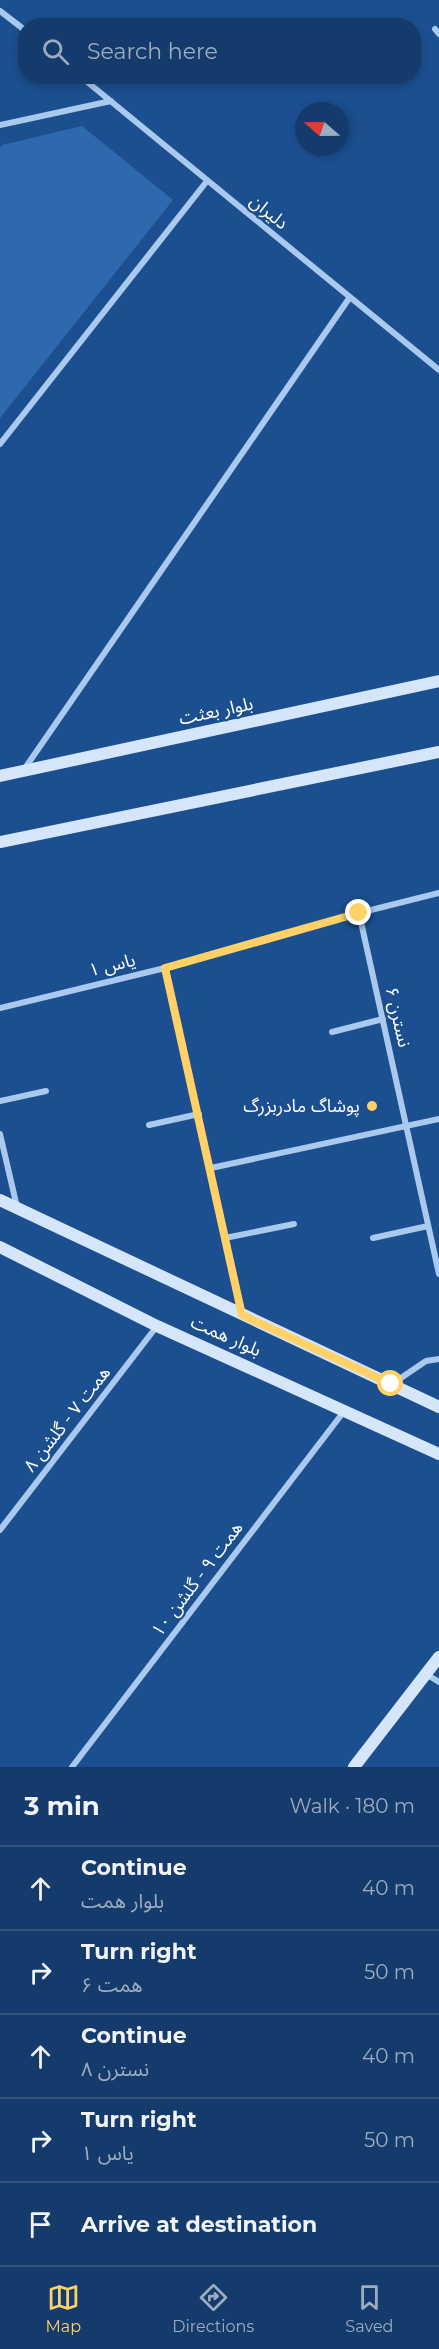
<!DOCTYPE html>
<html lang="en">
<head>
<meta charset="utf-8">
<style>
  :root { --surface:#143b6b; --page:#214673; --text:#f1f3f6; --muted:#9dadc1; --line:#33557e; --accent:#ffd166 }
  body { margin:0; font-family:Montserrat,"Noto Sans Arabic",sans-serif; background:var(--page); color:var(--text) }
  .compass { position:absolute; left:295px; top:102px; width:54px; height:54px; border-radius:50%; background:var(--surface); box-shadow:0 3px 9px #0003; rotate:290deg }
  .stop { position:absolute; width:18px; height:18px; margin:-14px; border:4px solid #ffd166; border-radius:50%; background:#fff }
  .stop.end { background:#ffd166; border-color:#fff; box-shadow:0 2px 6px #0008 }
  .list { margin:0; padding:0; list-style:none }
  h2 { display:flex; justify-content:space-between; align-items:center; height:78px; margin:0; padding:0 24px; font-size:26px }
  h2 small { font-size:20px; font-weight:400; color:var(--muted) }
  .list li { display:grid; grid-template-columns:39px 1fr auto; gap:18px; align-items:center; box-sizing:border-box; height:84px; padding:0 24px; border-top:2px solid var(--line) }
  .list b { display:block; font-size:22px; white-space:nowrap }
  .list p { margin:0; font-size:20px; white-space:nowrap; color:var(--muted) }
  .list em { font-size:20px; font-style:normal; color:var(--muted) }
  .icon { flex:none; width:33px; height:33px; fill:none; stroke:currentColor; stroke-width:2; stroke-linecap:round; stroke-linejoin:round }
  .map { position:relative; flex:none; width:439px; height:1767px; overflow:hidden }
  .search { position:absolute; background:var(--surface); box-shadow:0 3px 9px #0003; left:18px; right:18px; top:18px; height:66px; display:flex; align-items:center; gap:15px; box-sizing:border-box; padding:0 21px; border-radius:24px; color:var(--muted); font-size:22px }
  .sheet { height:498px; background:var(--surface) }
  nav { display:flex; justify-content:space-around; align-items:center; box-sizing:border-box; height:84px; border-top:2px solid var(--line); background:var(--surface); font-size:16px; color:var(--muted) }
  nav a { display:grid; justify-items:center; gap:3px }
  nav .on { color:var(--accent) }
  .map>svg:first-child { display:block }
  .green { fill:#2e69ad }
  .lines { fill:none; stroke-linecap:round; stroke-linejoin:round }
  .street { stroke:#a9c9ee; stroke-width:6 }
  .secondary { stroke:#d6e6fa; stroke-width:12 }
  .route { stroke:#ffd166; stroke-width:8 }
  .poi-dot { fill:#ffd166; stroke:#1b4f8f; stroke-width:2 }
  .labels { text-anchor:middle; stroke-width:4.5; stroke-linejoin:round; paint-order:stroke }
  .street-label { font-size:18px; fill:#fff; stroke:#1b4f8f }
  .poi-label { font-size:18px; fill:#fff; stroke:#1b4f8f; text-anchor:end }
</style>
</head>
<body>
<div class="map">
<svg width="439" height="1767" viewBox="0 0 439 1767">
  <rect width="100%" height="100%" fill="#1b4f8f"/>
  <path class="green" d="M82 126 173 200 0 418V148L2 145Z"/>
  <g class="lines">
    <path class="street" d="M0 11 26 31
      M435 29 439 34
      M80 76 439 370
      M0 125 111 101
      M0 444 207 181
      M23 771 350 297
      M359 913 439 1274
      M165 968 242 1315
      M0 1008 165 968 359 913 439 893
      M332 1032 383 1019
      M0 1101 46 1091
      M149 1125 199 1114
      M0 1134 17 1207
      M211 1168 439 1119
      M225 1238 294 1224
      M373 1238 428 1226
      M392 1384 426 1361 439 1359
      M0 1530 157 1326
      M426 1674 439 1682
      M72 1767 345 1410"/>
    <path class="secondary" d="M0 776 439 681
      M0 842 439 752
      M0 1200 439 1407
      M0 1247 157 1326 439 1454
      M354 1767 439 1657"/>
  </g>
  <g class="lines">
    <path class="route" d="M359 913 165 968 242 1315 391 1384"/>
  </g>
  <circle class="poi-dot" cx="372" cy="1106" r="6"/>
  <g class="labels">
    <g class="street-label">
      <text transform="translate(269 212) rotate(39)" y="6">دلیران</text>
      <text transform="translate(216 711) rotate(-12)" y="6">بلوار بعثت</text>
      <text transform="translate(112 965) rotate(-14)" y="6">یاس ۱</text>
      <text transform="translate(398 1017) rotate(77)" y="6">نسترن ۶</text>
      <text transform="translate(226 1336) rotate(24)" y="6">بلوار همت</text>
      <text transform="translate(67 1419) rotate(-52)" y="6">همت ۷ - گلشن ۸</text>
      <text transform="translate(197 1579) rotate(-53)" y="6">همت ۹ - گلشن ۱۰</text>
    </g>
    <g class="poi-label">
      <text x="360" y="1112">پوشاگ مادربزرگ</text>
    </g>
  </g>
</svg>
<svg class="compass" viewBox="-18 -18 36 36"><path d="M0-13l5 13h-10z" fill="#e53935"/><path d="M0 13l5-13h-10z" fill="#9dadc1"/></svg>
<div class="stop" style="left:391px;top:1384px"></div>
<div class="stop end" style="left:359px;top:913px"></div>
<div class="search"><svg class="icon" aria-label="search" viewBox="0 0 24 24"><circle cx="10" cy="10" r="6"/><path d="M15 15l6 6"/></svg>Search here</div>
</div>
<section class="sheet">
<h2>3 min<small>Walk · 180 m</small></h2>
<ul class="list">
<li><svg class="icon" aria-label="ahead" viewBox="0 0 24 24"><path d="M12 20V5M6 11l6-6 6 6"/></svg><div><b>Continue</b><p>بلوار همت</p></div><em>40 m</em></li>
<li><svg class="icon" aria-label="right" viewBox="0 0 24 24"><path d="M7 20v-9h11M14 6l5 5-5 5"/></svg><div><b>Turn right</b><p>همت ۶</p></div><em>50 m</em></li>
<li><svg class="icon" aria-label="ahead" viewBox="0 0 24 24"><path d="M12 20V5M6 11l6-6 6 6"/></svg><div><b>Continue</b><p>نسترن ۸</p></div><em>40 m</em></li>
<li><svg class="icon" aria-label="right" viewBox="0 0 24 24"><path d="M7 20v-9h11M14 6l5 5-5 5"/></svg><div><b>Turn right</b><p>یاس ۱</p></div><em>50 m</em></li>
<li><svg class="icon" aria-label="arrive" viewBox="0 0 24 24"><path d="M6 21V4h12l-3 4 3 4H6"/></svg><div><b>Arrive at destination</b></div></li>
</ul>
</section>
<nav>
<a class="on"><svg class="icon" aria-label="map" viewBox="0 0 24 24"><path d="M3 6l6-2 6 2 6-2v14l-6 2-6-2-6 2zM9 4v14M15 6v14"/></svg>Map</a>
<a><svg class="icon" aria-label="directions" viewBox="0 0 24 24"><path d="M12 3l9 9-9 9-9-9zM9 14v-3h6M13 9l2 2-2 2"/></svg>Directions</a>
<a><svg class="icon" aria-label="saved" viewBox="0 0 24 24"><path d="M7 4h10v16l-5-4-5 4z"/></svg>Saved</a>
</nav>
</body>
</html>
